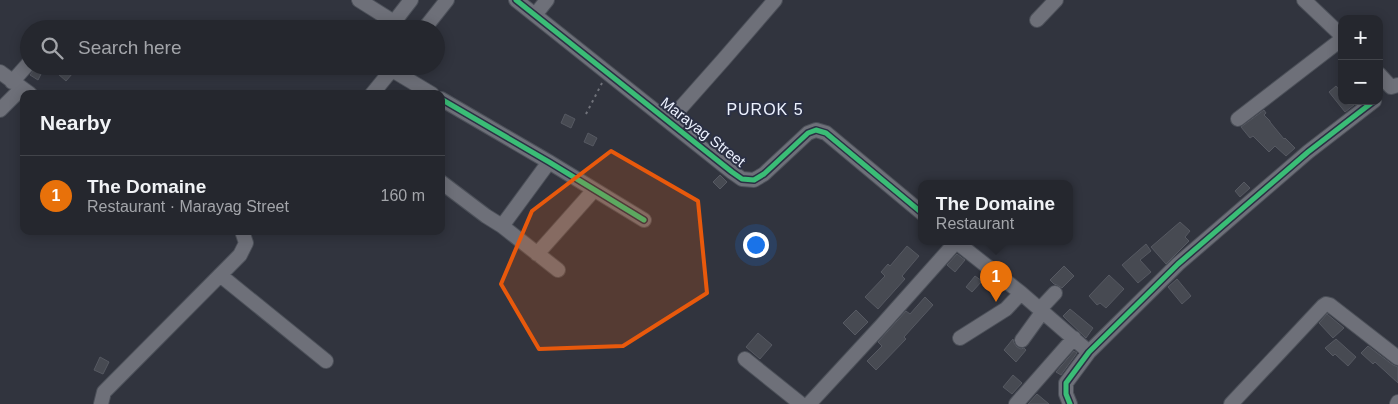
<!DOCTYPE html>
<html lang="en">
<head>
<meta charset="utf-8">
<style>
  :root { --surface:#25272e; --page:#31333a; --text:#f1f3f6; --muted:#a3a5aa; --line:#42444a; --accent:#ea580c }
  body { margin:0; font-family:Helvetica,sans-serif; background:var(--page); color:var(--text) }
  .controls { position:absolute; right:15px; top:15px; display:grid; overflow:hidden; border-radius:10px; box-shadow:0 2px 12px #0003 }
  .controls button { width:45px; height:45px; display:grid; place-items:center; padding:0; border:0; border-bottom:1px solid var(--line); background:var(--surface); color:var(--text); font:25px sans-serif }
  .you { position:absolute; left:755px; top:244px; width:18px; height:18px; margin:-12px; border:4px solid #fff; border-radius:50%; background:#1a73e8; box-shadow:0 0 0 8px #1a73e833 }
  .badge { display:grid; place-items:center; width:32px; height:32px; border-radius:50%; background:var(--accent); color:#fff; font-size:16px; font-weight:700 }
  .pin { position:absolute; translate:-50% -41px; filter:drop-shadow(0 1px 2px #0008) }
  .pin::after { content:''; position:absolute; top:26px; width:18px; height:15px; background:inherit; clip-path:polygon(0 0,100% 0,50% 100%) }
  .popup { position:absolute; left:918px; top:180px; width:155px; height:65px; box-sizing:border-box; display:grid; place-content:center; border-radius:10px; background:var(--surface); filter:drop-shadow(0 1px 4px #0005); font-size:16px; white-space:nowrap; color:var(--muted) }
  .popup b { font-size:19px; color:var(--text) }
  .popup::after { content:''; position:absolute; left:50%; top:100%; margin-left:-10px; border:10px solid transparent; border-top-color:var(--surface) }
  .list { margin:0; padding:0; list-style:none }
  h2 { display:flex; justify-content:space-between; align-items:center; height:65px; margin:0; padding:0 20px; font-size:21px }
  h2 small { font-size:16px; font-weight:400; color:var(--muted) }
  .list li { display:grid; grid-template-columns:32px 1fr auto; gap:15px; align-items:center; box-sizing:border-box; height:80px; padding:0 20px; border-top:1px solid var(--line) }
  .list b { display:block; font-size:19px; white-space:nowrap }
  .list p { margin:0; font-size:16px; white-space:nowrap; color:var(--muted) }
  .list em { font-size:16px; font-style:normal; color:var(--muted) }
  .icon { flex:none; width:28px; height:28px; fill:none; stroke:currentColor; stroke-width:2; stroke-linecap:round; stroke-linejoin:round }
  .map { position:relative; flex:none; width:1398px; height:404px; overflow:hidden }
  .search { position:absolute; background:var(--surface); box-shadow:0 2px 12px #0003; left:20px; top:20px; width:425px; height:55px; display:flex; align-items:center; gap:12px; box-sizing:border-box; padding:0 18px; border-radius:28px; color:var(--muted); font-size:19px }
  .panel { position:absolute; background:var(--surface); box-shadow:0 2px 12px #0003; left:20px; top:90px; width:425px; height:145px; border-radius:10px }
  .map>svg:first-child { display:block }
  .building { fill:#474a52; stroke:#565962 }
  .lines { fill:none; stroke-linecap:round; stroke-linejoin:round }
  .minor-casing { stroke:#4c5059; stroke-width:16 }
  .path { stroke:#70727a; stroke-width:2; stroke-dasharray:2.5 4; stroke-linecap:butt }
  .minor { stroke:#6e7079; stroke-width:14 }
  .cycleway-casing { stroke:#2b3044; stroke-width:8 }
  .cycleway { stroke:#3abd76; stroke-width:5 }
  .marked { fill:#e8590c; fill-opacity:0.2; stroke:#e8590c; stroke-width:4; stroke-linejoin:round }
  .labels { text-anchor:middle; stroke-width:4; stroke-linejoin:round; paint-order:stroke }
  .street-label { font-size:15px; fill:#edf2ff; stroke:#2b3044 }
  .neighbourhood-label { font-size:16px; letter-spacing:1px; fill:#edf2ff; stroke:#2b3044 }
</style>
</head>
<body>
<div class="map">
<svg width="1398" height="404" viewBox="0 0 1398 404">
  <rect width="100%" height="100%" fill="#31343e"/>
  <path class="building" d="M37 66H45L38 80 30 75Z
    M49 66H79L66 81Z
    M1336 86 1342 93V101H1359L1345 112 1329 92Z
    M1264 110 1266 113 1264 115 1270 121V122L1284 139 1285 138 1295 148 1286 156 1275 146 1269 152 1253 136 1250 138 1241 127Z
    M565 114 575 119 571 128 561 123Z
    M588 133 597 138 593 146 584 142Z
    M720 175 727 182 720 189 713 182Z
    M1244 182 1250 188 1240 197 1235 191Z
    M1180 222 1190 231 1185 237 1189 241 1166 264 1151 247Z
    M1146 244 1151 251 1140 260 1151 272 1138 283 1122 265Z
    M907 246 919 256 902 276 905 279 878 309 865 297 885 276 881 272 888 264 890 266Z
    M957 254 965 260 955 272 947 265Z
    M1064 266 1074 276 1062 288 1057 285 1054 284 1050 280Z
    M1109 275 1124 289 1106 308 1100 303 1097 305 1089 296Z
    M975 276 982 281 972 292 966 287Z
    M1177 279 1191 296 1182 304 1168 287Z
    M925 297 933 305 904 337 906 339 876 370 867 361 882 346 878 342 906 311 910 314Z
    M1070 309 1093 328 1086 338 1063 316Z
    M856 310 868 322 855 335 843 323Z
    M1327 314 1344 328 1333 338 1319 323Z
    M758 333 772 345 760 359 746 347Z
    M1013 339 1014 343 1017 347 1021 349 1024 348 1026 350 1016 362 1004 350Z
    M1336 339 1356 357 1348 366 1335 354 1333 356 1325 348Z
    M1368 346 1393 365 1398 367V383L1375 362 1373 364 1361 353Z
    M1074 351 1077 353 1061 375 1056 372Z
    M100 357 109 362 103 374 94 370Z
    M1013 375 1022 383 1012 394 1003 387Z
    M1037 394 1049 404H1028Z"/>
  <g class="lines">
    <defs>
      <path id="minor" d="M359 0 405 29
        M516 0 732 172 742 179 754 180 764 174 808 133 816 130 826 133 922 213
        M1304 0 1342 36
        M535 15 547 0
        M1037 20 1056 0
        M394 22 411 0
        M424 29 447 0
        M392 70 432 94
        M0 72 30 94
        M1379 74 1391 87 1398 85
        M12 82 29 63
        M372 94 395 66
        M441 99 549 162 644 220
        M0 110 19 91 20 88
        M1238 119 1342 39
        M669 121 724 59 775 0
        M441 182 486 216 502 226 558 270
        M502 226 549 162
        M955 241 1021 293 1089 352
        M537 254 594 190
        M220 275 326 361
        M1040 309 1055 293
        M960 338 1006 309 1021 293
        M1022 340 1043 311
        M745 359 801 404
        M101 404 104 392 240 255 246 243 242 231
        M809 404 882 325 956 242
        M1016 404 1074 338
        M1070 404 1066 394V383L1089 352 1178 264 1308 152 1374 101
        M1231 404 1323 306 1326 304 1330 305 1398 358
        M1397 404 1398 402"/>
    </defs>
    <use href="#minor" class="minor-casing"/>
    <path class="path" d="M586 114 602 83"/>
    <use href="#minor" class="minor"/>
    <defs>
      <path id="cycleway" d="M516 0 732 172 742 179 754 180 764 174 808 133 816 130 826 133 922 213
        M441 99 549 162 644 220
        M1070 404 1066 394V383L1089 352 1178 264 1308 152 1374 101"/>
    </defs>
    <use href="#cycleway" class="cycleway-casing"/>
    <use href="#cycleway" class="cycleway"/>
  </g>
  <path class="marked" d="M611 151 698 201 707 293 623 346 539 349 501 284 532 211Z"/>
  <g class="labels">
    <g class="street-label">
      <text transform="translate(703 132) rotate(38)" y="5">Marayag Street</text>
    </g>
    <g class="neighbourhood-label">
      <text x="765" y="115">PUROK 5</text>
    </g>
  </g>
</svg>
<div class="controls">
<button>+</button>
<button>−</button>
</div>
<div class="you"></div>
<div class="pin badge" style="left:996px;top:302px;background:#e8710a">1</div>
<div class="popup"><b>The Domaine</b>Restaurant</div>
<div class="search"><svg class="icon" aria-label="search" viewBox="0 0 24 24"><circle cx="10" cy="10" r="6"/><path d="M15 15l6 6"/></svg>Search here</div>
<section class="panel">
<h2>Nearby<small></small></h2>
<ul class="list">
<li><span class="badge" style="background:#e8710a">1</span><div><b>The Domaine</b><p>Restaurant · Marayag Street</p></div><em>160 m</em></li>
</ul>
</section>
</div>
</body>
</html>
